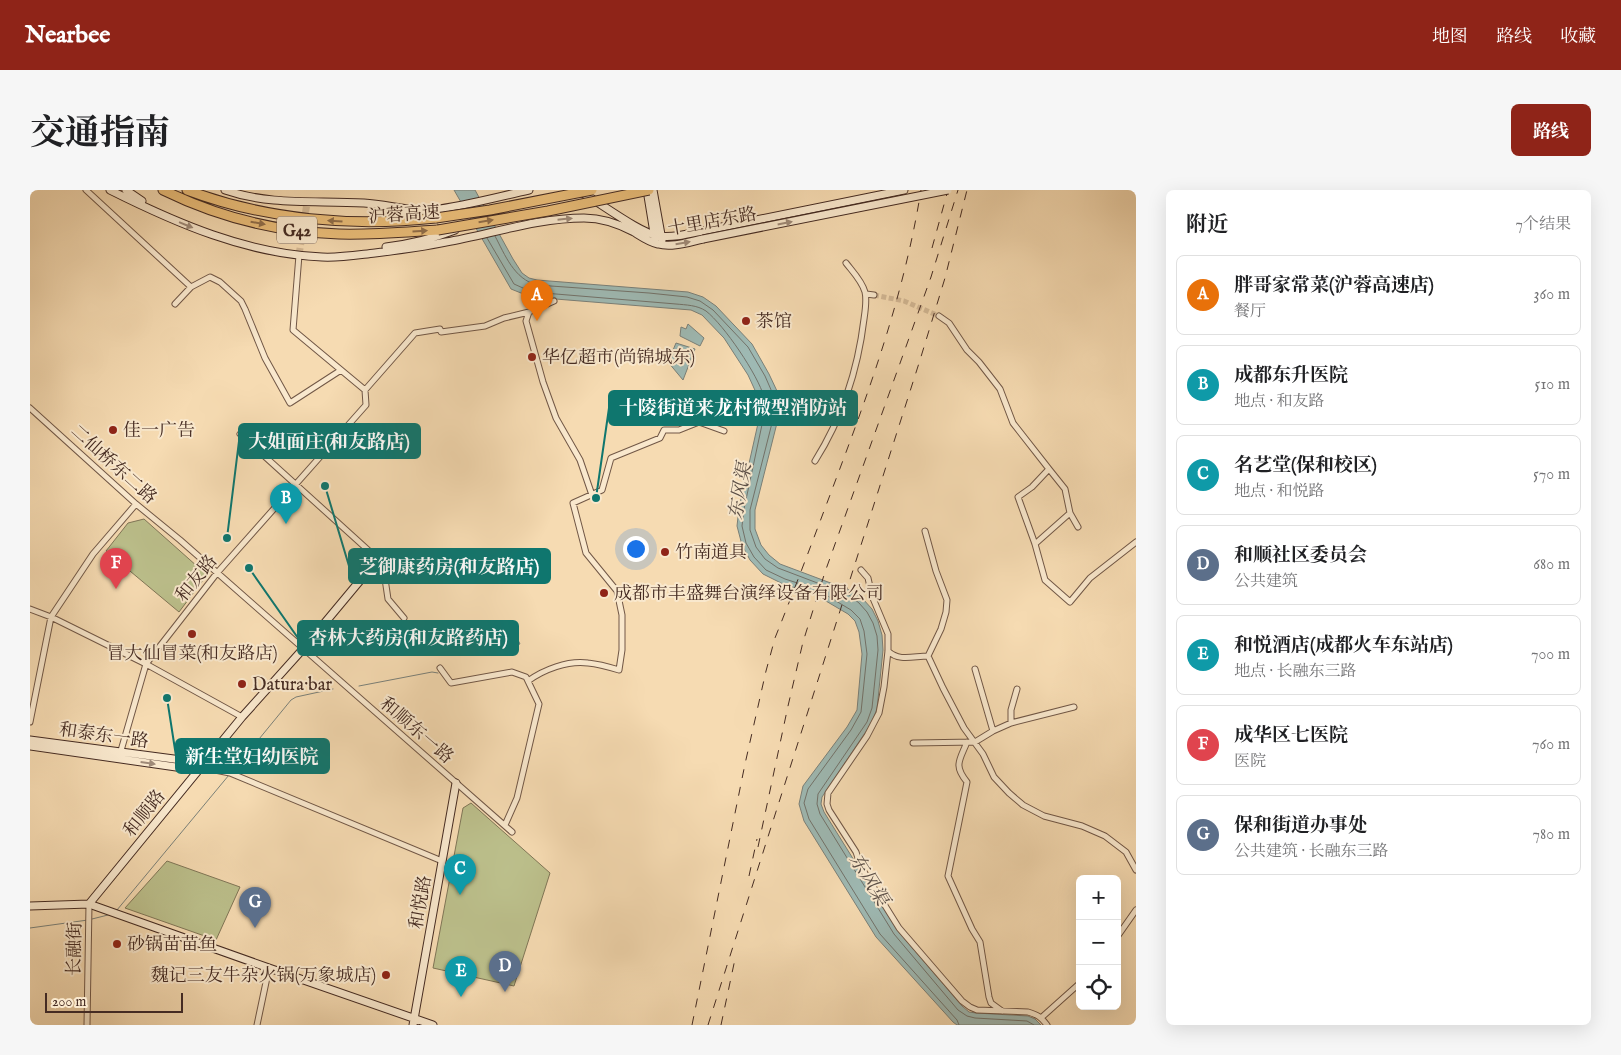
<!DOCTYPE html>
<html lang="zh">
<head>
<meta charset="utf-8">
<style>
  :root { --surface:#fff; --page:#f6f6f6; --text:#202124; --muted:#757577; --line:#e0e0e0; --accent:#8f2418 }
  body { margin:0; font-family:"IM FELL English","Noto Serif SC",serif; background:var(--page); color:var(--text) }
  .controls { position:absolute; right:15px; bottom:15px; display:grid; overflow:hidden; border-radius:8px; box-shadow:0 5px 20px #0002 }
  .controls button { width:45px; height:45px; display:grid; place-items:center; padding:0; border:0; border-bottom:1px solid var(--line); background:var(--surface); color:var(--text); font:25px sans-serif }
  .scale { position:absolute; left:15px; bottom:12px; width:138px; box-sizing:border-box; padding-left:5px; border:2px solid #452b22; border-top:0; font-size:14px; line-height:18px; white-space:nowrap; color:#452b22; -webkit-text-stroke:4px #f9e8cd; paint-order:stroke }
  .you { position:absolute; left:605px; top:358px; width:18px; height:18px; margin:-12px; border:4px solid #fff; border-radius:50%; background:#1a73e8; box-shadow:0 0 0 8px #1a73e833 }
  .badge { display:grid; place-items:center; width:32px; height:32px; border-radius:50%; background:var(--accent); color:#fff; font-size:16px; font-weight:700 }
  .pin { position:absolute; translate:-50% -41px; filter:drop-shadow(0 1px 2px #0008) }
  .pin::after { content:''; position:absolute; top:26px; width:18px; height:15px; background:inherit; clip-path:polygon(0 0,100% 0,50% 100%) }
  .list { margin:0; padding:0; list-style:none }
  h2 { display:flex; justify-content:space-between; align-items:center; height:65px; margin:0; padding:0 20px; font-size:21px }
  h2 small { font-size:16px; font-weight:400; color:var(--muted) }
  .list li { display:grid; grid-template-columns:32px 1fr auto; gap:15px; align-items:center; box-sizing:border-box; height:80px; margin:0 10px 10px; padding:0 10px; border:1px solid var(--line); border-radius:8px }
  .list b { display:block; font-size:19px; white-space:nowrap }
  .list p { margin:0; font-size:16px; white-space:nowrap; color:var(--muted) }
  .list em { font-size:16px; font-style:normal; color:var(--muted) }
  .icon { flex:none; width:28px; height:28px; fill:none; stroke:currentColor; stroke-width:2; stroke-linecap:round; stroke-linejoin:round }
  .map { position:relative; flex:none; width:1106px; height:835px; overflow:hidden; border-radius:8px }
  header { display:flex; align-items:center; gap:30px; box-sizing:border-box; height:70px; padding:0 25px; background:var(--accent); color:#fff }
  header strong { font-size:24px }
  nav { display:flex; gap:28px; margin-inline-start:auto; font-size:18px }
  .intro { display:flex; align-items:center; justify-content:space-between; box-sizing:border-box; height:120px; padding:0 30px }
  h1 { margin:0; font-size:35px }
  .button { padding:12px 22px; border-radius:8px; background:var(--accent); color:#fff; font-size:18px; font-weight:700 }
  main { display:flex; gap:30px; padding:0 30px }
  aside { flex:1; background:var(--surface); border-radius:8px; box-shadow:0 5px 20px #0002 }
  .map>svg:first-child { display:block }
  .green { fill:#bcc08c; stroke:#807657 }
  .water { fill:#9eb9b3; stroke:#7a8079 }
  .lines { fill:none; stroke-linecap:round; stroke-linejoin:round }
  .shore { stroke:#72726a; stroke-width:1 }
  .stream { stroke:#7a8079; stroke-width:1 }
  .street-tunnel { stroke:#d3b895; stroke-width:5; stroke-dasharray:5 2.5; stroke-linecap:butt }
  .secondary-tunnel { stroke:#d3b895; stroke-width:7; stroke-dasharray:7 3.5; stroke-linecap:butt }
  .street-casing { stroke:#715746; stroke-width:7 }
  .secondary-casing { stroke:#452b22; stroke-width:9 }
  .highway-casing { stroke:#452b22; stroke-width:11 }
  .street { stroke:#f9e8cd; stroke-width:5 }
  .secondary { stroke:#f9e8cd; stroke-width:7 }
  .highway { stroke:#ebbe79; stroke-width:9 }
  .rail { stroke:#452b22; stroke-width:1; stroke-dasharray:9 9; stroke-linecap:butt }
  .secondary-bridge-casing { stroke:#452b22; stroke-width:9; stroke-linecap:butt }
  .highway-bridge-casing { stroke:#452b22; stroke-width:11; stroke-linecap:butt }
  .secondary-bridge { stroke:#f9e8cd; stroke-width:7 }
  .highway-bridge { stroke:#ebbe79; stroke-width:9 }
  .oneway { fill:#9f8a78 }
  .oneway2 { fill:#906d49 }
  .poi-dot { fill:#8f2418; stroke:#f9e8cd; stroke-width:2 }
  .labels { text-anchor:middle; stroke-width:4; stroke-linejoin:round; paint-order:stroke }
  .shield { fill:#f9e8cd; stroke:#7b6455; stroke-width:1 }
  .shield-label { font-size:16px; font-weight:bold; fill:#452b22 }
  .street-label { font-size:18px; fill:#452b22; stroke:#f9e8cd }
  .poi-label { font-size:18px; fill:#452b22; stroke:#f9e8cd; text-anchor:start }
  .water-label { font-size:19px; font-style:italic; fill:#5b4e46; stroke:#f9e8cd }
  .leader { fill:none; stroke:#0f766e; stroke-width:2 }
  .callout-dot { fill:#0f766e; stroke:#f9e8cd; stroke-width:2 }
  .callout { fill:#0f766e; stroke:#0f766e; stroke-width:2 }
  .callout-label { font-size:19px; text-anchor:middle; font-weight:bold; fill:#fff }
</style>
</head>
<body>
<header>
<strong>Nearbee</strong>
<nav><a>地图</a><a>路线</a><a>收藏</a></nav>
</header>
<div class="intro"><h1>交通指南</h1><a class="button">路线</a></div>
<main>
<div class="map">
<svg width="1106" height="835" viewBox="0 0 1106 835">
  <rect width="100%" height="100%" fill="#f6dbb2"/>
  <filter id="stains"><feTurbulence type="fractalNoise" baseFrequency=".004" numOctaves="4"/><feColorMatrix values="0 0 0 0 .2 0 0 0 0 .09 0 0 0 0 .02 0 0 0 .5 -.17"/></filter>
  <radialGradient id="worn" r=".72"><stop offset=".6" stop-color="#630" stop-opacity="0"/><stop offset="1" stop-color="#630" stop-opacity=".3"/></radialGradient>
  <path class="green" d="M114 329 177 385 149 422 76 361 98 333Z
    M441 613 520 683 484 796 403 778 433 618Z
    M137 671 210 697 186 750 95 718Z"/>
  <path class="water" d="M424 0H445L483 69 492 83 499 88 507 90 658 102 673 107 686 116 722 154 739 184 747 201 748 214 747 233 725 320V339L731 355 739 365 750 374 822 401 833 409 842 419 848 431 852 445 853 460 847 519 841 534 792 607 791 614 794 622 868 741 932 816 939 822 946 823 998 826 1005 829 1011 835H927L923 832 846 747 774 631 769 614 773 596 817 537 827 520 832 464 829 442 825 431 818 424 784 404 753 394 733 384 720 370 712 355 707 336 709 318 729 229V209L718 185 694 148 672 125 661 120 501 107 481 99Z
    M658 134 674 148 670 156 650 146 651 137 656 139Z
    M646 153 665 159 653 190 638 172Z
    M485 444 490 454 479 457 478 454 484 452 482 449 476 451 477 459 476 460 470 454 469 447Z"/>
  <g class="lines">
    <path class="shore" d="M465 46C475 65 484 89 507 95L619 103 657 107 670 111 683 120 718 157 735 186 742 202 743 215 742 233 720 320V340L726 357 735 369 748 378 819 405 829 413 837 422 843 433 847 446 848 460 842 518 837 532 788 604 787 614 790 624 864 744 928 820 937 826 945 828 997 831 1004 835
      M457 48 484 94 502 102 646 114C656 115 667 115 676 121 694 135 728 185 734 207 736 214 734 223 733 230L714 319 712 336 716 353 724 367 736 380 755 389 786 399 821 420 830 429 834 441 837 464 831 522 821 540 778 599 774 613 779 629 850 744 927 830 929 835"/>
    <path class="stream" d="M329 496 402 482 408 483
      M202 582 261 510 266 507 303 499
      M87 720 199 585
      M62 729 82 724
      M0 738 58 730"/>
    <path class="street-tunnel" d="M844 105 874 111 909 126"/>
    <path class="secondary-tunnel" d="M269 65 277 13"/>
    <defs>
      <path id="street" d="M56 0 161 97
        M269 65 263 140 311 180
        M836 104 844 105
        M145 114 161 97 180 87 190 92 211 111 215 119 235 168 260 213 311 180 335 200 385 143 410 139 411 142 455 136 474 128 499 122 524 111
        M499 122 496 131 513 192 526 228 550 270 562 305
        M909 126 919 133 937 160 949 172 970 199 983 233 1019 279 1002 297 988 307 1005 354 1015 390 1040 412 1060 388 1106 352
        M0 218 106 314 150 350 482 642
        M210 244 348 369 354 382 358 409 374 428
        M785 271C812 228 828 179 834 129 835 122 837 110 835 102 832 91 823 82 816 73
        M1019 279 1035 299 1040 323 1048 337
        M895 341 906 381 917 410 916 422 911 439 898 466 913 498 934 538 953 564 964 587 979 603 993 615 1014 626 1052 636 1075 646 1096 662 1106 680
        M1005 354 1040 323
        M831 380 838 388 842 406 858 444V461L854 497 849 523 837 546 798 603 797 614 799 620 826 662 831 677 869 738 932 811 940 817 947 820 998 822C1008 825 1011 827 1017 835
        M0 419 21 427 116 474 212 527
        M858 461C869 472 884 466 898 466
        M410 478 421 493 482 482 496 487 509 514 487 608 475 635
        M945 479 963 541
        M498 491C513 480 538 470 558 473 568 474 579 477 589 480L592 460V425L587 401 556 363 543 313 572 300 581 268 630 248 634 240H649L669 232 694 241
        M0 532 21 427 63 364 106 314
        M981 533V520L987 499
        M937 552C930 570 923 575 937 592L918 686 942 739 950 752 959 807 961 813 972 821
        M883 553 945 552 963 541 981 533 1044 517
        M90 564 116 474 187 383 336 215 335 200
        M170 577 200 583 412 671
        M1087 747 1106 720
        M1012 827 1050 793
        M57 835 59 714
        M227 835 239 778"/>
      <path id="secondary" d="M80 0C146 33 217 64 292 67 309 68 327 65 345 63 369 60 392 57 416 52 461 44 508 28 554 28 572 28 589 34 604 42 612 47 619 52 628 54 642 58 659 52 673 49
        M96 0 112 11
        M195 0C241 16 287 10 334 13 357 14 380 22 402 20 435 16 467 7 499 0
        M617 0 625 49
        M623 0 632 50
        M551 2C569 12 611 44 629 46 643 48 658 44 672 41L874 0
        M358 20 389 27
        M356 57C380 54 402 49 425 40
        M0 550 174 573
        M0 556 167 580
        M59 714 212 527 273 459 348 369
        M0 716 59 714 239 778 403 835
        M383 835 426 593"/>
      <path id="highway" d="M133 0C188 27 248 42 309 44 342 45 375 42 408 40
        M157 0C236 30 323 37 406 28"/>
    </defs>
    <use href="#street" class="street-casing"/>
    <use href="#secondary" class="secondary-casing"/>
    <use href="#highway" class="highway-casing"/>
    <use href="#street" class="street"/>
    <use href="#secondary" class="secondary"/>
    <use href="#highway" class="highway"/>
    <path class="rail" d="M902 58 918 0
      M728 657 758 516 773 452 795 382 901 87 928 0
      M719 686 727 649
      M662 835 715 574 736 481 745 448C767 393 788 337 809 281 844 188 875 99 891 0
      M678 835 890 170 915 88 937 0
      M691 835 705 769"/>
    <defs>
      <path id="secondary-bridge" d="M673 49 918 0"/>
      <path id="highway-bridge" d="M406 28 460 20 562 0
        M408 40 518 21 619 0"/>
    </defs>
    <use href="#secondary-bridge" class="secondary-bridge-casing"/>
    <use href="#highway-bridge" class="highway-bridge-casing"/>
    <use href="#secondary-bridge" class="secondary-bridge"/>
    <use href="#highway-bridge" class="highway-bridge"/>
  </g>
  <defs><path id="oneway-solid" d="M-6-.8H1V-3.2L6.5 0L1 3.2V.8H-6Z" transform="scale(1.25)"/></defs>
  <g class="oneway">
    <use href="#oneway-solid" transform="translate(535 29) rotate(-6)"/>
    <use href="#oneway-solid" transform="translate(755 33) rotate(-11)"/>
    <use href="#oneway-solid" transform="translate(156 35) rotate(22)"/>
    <use href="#oneway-solid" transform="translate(653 53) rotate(-10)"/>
    <use href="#oneway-solid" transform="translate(118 573) rotate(8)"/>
  </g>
  <g class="oneway2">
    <use href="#oneway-solid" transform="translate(305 31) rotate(-176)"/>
    <use href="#oneway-solid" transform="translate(456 31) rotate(-9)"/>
    <use href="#oneway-solid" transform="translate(228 33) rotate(10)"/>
    <use href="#oneway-solid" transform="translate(390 41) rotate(-4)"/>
  </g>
  <g class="poi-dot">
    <circle cx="716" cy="131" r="5"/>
    <circle cx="502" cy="167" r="5"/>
    <circle cx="83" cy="240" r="5"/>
    <circle cx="635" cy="362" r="5"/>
    <circle cx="574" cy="403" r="5"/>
    <circle cx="162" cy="444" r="5"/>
    <circle cx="212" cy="494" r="5"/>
    <circle cx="87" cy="754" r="5"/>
    <circle cx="356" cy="785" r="5"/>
  </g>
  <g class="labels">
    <rect class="shield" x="247" y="26.5" width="40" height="27" rx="4"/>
    <g class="shield-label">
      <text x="267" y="46">G42</text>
    </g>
    <g class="street-label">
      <text transform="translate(374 24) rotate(-4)" y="6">沪蓉高速</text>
      <text transform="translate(682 31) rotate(-10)" y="6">十里店东路</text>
      <text transform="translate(84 274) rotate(42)" y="6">二仙桥东二路</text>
      <text transform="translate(166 388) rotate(-51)" y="6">和友路</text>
      <text transform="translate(387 540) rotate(41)" y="6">和顺东一路</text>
      <text transform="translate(74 545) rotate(8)" y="6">和泰东一路</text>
      <text transform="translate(114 623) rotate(-51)" y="6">和顺路</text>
      <text transform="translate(390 712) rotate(-80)" y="6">和悦路</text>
      <text transform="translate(44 759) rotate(-89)" y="6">长融街</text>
    </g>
    <g class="poi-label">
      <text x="726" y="137">茶馆</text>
      <text x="512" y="173">华亿超市(尚锦城东)</text>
      <text x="93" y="246">佳一广告</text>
      <text x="645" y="368">竹南道具</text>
      <text x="584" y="409">成都市丰盛舞台演绎设备有限公司</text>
      <text x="162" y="469" text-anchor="middle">冒大仙冒菜(和友路店)</text>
      <text x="222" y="500">Datura·bar</text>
      <text x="97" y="760">砂锅苗苗鱼</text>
      <text x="346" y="791" text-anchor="end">魏记三友牛杂火锅(万象城店)</text>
    </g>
    <g class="water-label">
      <text transform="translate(709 301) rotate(-80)" y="7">东风渠</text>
      <text transform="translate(840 689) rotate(58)" y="7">东风渠</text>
    </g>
  </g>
  <path class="leader" d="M566 308L579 218M197 348L209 251M295 296L319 376M219 378L268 448M137 508L146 566"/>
  <g class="callout-dot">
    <circle cx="566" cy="308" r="5"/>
    <circle cx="197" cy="348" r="5"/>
    <circle cx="295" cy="296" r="5"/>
    <circle cx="219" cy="378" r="5"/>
    <circle cx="137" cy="508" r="5"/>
  </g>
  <g class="callout">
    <rect x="579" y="201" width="248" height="34" rx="5"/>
    <rect x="209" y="234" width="181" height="34" rx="5"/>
    <rect x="319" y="359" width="201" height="34" rx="5"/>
    <rect x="268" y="431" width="220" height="34" rx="5"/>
    <rect x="146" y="549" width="153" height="34" rx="5"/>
  </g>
  <g class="callout-label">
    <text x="703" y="224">十陵街道来龙村微型消防站</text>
    <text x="299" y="258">大姐面庄(和友路店)</text>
    <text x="419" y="383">芝御康药房(和友路店)</text>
    <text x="378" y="454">杏林大药房(和友路药店)</text>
    <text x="222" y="573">新生堂妇幼医院</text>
  </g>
  <rect width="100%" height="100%" filter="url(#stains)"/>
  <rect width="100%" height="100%" fill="url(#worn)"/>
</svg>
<div class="controls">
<button>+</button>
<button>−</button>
<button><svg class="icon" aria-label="locate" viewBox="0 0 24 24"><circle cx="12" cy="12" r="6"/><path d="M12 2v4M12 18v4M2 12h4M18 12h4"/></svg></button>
</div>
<div class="scale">200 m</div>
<div class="you"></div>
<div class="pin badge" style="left:507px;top:131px;background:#e8710a">A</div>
<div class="pin badge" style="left:256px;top:334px;background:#0f9aa8">B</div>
<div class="pin badge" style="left:430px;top:705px;background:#0f9aa8">C</div>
<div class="pin badge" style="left:475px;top:802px;background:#5c6f8a">D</div>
<div class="pin badge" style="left:431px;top:807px;background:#0f9aa8">E</div>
<div class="pin badge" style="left:86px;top:399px;background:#e0444e">F</div>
<div class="pin badge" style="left:225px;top:738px;background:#5c6f8a">G</div>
</div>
<aside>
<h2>附近<small>7个结果</small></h2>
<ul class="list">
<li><span class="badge" style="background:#e8710a">A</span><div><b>胖哥家常菜(沪蓉高速店)</b><p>餐厅</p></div><em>360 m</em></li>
<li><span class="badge" style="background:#0f9aa8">B</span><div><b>成都东升医院</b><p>地点 · 和友路</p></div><em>510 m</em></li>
<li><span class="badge" style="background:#0f9aa8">C</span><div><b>名艺堂(保和校区)</b><p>地点 · 和悦路</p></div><em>570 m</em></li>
<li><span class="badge" style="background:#5c6f8a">D</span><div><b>和顺社区委员会</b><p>公共建筑</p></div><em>680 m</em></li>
<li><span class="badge" style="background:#0f9aa8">E</span><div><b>和悦酒店(成都火车东站店)</b><p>地点 · 长融东三路</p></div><em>700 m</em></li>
<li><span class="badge" style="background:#e0444e">F</span><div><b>成华区七医院</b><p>医院</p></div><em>760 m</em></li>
<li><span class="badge" style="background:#5c6f8a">G</span><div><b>保和街道办事处</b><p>公共建筑 · 长融东三路</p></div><em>780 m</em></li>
</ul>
</aside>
</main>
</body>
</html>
